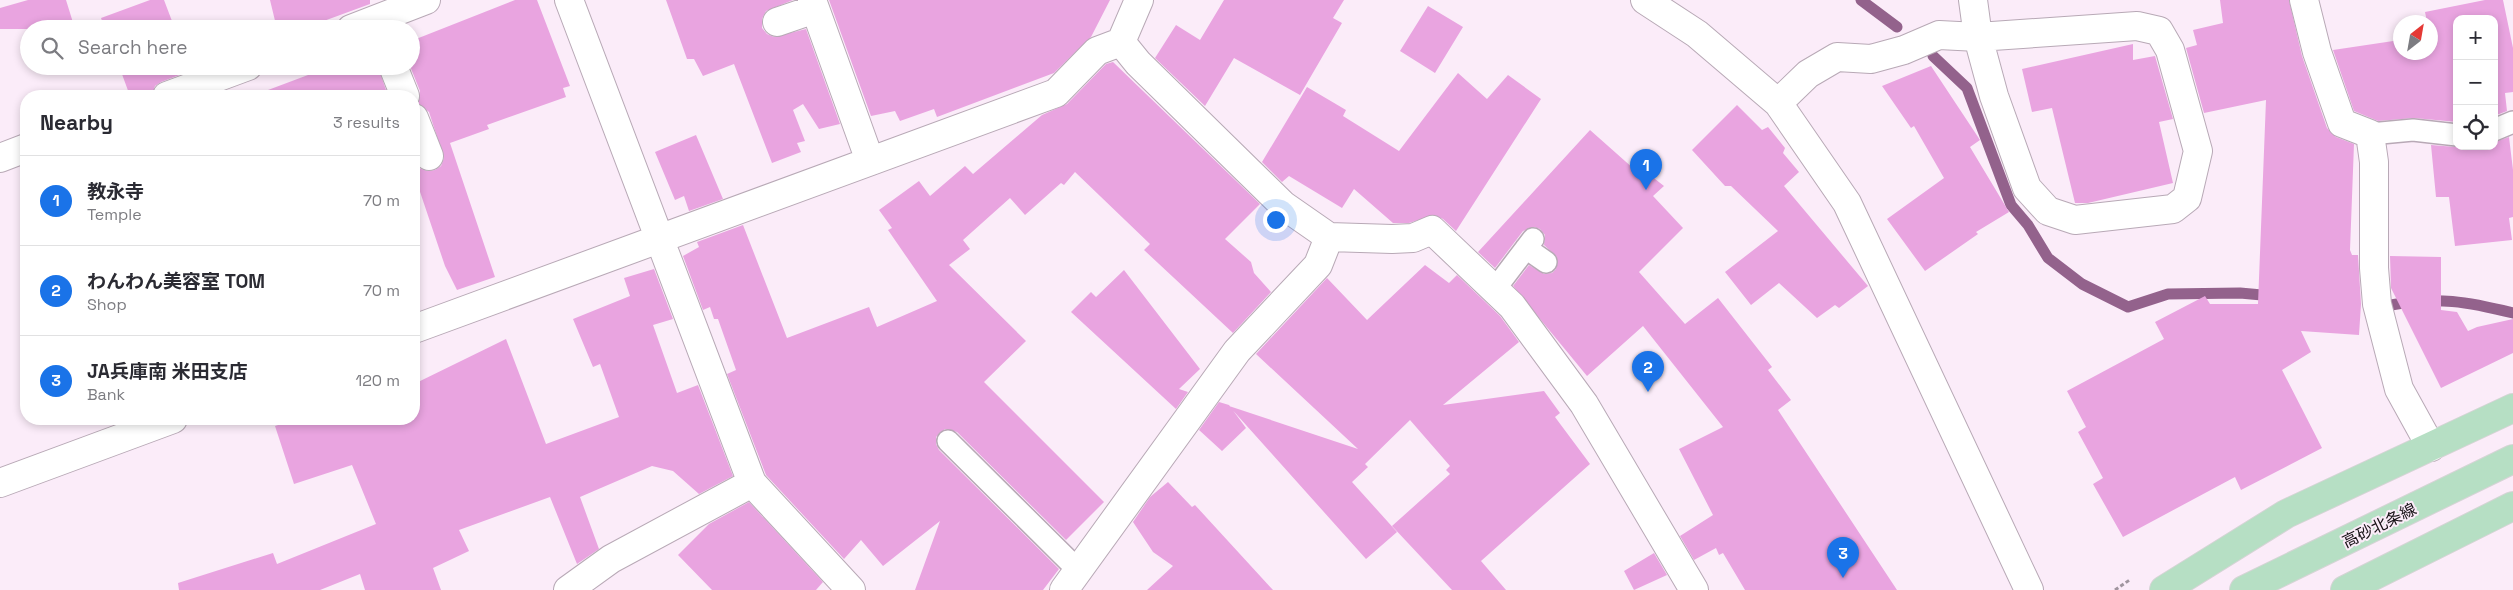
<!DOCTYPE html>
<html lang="en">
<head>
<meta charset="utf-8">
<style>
  :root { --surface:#fff; --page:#f7f7f7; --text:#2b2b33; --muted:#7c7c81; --line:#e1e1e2; --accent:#1a73e8 }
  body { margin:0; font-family:"Space Grotesk","Noto Sans JP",sans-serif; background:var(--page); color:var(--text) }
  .controls { position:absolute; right:15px; top:15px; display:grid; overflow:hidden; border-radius:10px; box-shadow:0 2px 8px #0003 }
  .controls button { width:45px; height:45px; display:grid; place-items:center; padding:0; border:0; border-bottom:1px solid var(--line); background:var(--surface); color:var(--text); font:25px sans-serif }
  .compass { position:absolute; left:2393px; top:15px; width:45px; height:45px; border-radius:50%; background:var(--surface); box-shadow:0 2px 8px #0003; rotate:31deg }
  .you { position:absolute; left:1275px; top:219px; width:18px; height:18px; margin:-12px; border:4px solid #fff; border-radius:50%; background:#1a73e8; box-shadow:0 0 0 8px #1a73e833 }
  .badge { display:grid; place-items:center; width:32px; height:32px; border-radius:50%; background:var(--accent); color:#fff; font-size:16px; font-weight:700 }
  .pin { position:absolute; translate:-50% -41px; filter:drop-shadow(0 1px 2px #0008) }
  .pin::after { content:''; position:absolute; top:26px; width:18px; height:15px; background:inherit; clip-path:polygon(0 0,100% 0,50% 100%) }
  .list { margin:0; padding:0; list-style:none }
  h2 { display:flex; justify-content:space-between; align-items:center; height:65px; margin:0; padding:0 20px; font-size:21px }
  h2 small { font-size:16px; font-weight:400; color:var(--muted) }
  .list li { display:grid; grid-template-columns:32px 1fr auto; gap:15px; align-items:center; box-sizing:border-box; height:90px; padding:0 20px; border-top:1px solid var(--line) }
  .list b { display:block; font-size:19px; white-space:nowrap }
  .list p { margin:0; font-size:16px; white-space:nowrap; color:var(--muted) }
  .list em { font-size:16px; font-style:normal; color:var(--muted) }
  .icon { flex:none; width:28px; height:28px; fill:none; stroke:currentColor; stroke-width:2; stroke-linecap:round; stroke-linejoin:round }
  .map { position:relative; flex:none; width:2513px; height:590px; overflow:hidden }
  .search { position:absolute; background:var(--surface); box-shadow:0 2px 8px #0003; left:20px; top:20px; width:400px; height:55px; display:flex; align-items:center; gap:12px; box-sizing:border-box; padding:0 18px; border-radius:28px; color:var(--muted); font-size:19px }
  .panel { position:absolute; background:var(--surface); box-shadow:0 2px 8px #0003; left:20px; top:90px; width:400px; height:335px; border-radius:20px }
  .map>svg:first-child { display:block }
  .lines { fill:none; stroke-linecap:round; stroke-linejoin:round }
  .stream { stroke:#93628c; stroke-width:11 }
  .building { fill:#e9a4e0 }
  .service-casing { stroke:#b8a9b6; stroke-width:24 }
  .minor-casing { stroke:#b8a9b6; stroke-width:30 }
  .primary-casing { stroke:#d5d4d5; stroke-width:30 }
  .path { stroke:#a0959f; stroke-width:3; stroke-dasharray:4 2.5; stroke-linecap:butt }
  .service { stroke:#fff; stroke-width:21 }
  .minor { stroke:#fff; stroke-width:28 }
  .primary { stroke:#b6dfc4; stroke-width:28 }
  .labels { text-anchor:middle; stroke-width:4; stroke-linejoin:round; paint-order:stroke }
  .street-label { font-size:16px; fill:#161115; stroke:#fbecf9 }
</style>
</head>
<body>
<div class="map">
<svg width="2513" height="590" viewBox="0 0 2513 590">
  <rect width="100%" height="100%" fill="#fbecf9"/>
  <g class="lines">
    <path class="stream" d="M1861 0 1897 27
      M1933 56 1967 88 2011 205 2028 225 2048 258 2082 284 2128 307 2168 294 2240 293 2273 296
      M2391 305C2436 296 2469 302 2513 313"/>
  </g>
  <path class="building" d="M28 0H66L75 29H0V8Z
    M150 0H164L175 29H105L101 18Z
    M270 0H370V4L302 29H277Z
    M515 0H537L570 86 563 88 566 97 487 125 489 129 450 143 495 277 457 290 445 266 414 174V160L419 168 427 171 435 170 441 166 444 158 429 112 418 103 420 91 410 66 411 41Z
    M666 0H793L766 11 762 19V28L767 34 774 37 806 29 840 124 819 129 803 104 793 110 805 141 797 143 801 152 772 163 734 64 703 76 694 59H687Z
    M829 0H1110L1091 37 1054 73 937 117 934 109 900 121 895 111 871 116Z
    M1224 0H1344L1333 18 1342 23 1300 95 1234 58 1205 106 1155 58 1176 25 1200 40Z
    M2220 0H2289L2302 56 2327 128 2336 137 2354 144 2350 250 2352 255H2358L2361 304 2359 335 2301 331 2311 352 2282 370 2322 448 2241 490 2235 477 2123 537 2093 484 2103 478 2078 432 2086 427 2067 391 2164 339 2155 322 2205 296 2210 304H2258L2266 100 2204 113 2186 48 2197 45 2193 30 2223 23Z
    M2485 0H2503L2513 48V92L2505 93 2507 111 2494 116V19H2457V122L2414 118 2378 121 2354 111 2333 50 2400 40V52H2430V22H2427L2425 12Z
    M1428 6 1463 27 1435 73 1400 51Z
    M2133 44V60L2155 56 2173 119 2159 122 2173 183 2088 203H2075L2052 108 2032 112 2022 69Z
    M1113 62 1260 204 1225 239 1251 262 1254 273 1271 292 1233 333 1144 250 1150 244 1075 172 1064 185 1061 183 1025 215 1010 198 963 240 970 249 949 265 1026 341 984 382 1104 502 1066 540 957 432 945 429 936 437V444L939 450 1059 569 1043 590H915L940 521 883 566 861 540 844 559 766 475 727 374 736 370 718 319H714L710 307 703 310 683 256 699 247 697 242 743 225 787 338 869 307 877 327 937 301 888 230 892 228 879 210 919 181 930 196 965 166 973 174 1042 115 1067 104 1106 64Z
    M119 66H189L190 71 161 82 155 86 152 96H130Z
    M332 66H378L388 96H260V93Z
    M1931 66 1980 140 1970 147 2009 212 1976 232 1978 234 1925 271 1887 219 1944 178 1914 126 1911 128 1882 86Z
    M1458 73 1487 99 1508 75 1541 99 1456 231 1443 219 1434 215 1409 223H1393L1354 189 1342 208 1289 176 1282 182 1262 162 1307 87 1346 110 1343 116 1399 151Z
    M1737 105 1762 130 1768 127 1785 148 1783 153 1799 172 1784 186 1868 286 1839 308 1835 305 1817 318 1779 283 1751 305 1725 272 1778 231 1731 186H1725L1692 150Z
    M1590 130 1634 169 1637 165 1664 186 1653 196 1683 228 1639 272 1685 324 1718 298 1772 367 1768 370 1791 400 1778 410 1897 590H1745L1723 553 1719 555 1716 548 1694 560 1680 536 1713 515 1679 449 1723 427 1643 326 1587 376 1513 286 1529 265 1544 274 1552 273 1556 269 1557 257 1544 245 1545 235 1540 229 1534 227 1523 231 1495 268 1478 252Z
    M696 135 723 199 689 211 684 196 675 200 655 152Z
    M2509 137 2513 170V217L2509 218 2512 240 2455 246 2449 197H2436L2431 145 2456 147 2494 146V142Z
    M2390 256 2441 257V310L2457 312 2468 331 2477 327 2513 319V353L2441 388 2391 288Z
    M1425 265 1449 283 1457 275 1500 316 1519 342 1443 405 1544 391 1560 413 1555 417 1590 464 1481 561 1506 590H1452L1392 526 1450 474 1446 470 1450 466 1410 420 1365 464 1368 467 1352 482 1397 532 1366 559 1229 406 1358 449 1256 354 1327 278 1367 320Z
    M654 269 673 319 653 325 677 393 698 385 733 476 699 494 673 471 652 466 580 497 599 549 577 564 550 497 459 530 469 551 433 568 441 590H365L360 574 320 590H179L178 583 273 553 277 564 376 524 352 465 294 484 275 426 297 419H414V384L506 339 546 444 619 417 600 364 593 367 573 319 630 296 624 278Z
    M1124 270 1200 369 1179 389 1188 392 1176 409 1071 312 1091 292 1096 297Z
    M1219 402 1229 405 1246 428 1222 451 1199 430Z
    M1168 482 1192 507 1195 505 1273 590H1147L1173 566 1153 552 1133 522 1150 497Z
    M749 502 823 582 816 590H712L678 555 709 524Z
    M1654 553 1667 575 1634 590 1624 571Z"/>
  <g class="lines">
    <defs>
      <path id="service" d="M2494 130 2513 122
        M2370 134 2413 130 2457 135
        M1526 248 1546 262
        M1495 289 1533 239
        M948 441 1078 570"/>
      <path id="minor" d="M569 0 752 483 851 590
        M812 0 870 161
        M1139 0 1121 42 1138 63 1283 205 1329 237 1392 239 1413 238 1432 230 1512 306 1584 404 1694 590
        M1645 0 1697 34 1778 103 1847 203 2029 590
        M2304 0 2317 52 2342 123 2370 134 2374 162V268L2377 304 2399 389 2431 447
        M777 22 815 9
        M351 29 426 0
        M393 66 405 96
        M167 96 248 66
        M1778 103 1808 74 1837 57 1871 59 1904 50 1939 35 1978 37 2137 26 2159 31 2170 50 2198 151 2187 198 2173 209 2075 220 2048 211 2027 188 1994 96 1978 37 1973 0
        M414 118 429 156
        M0 158 26 148
        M414 329 1056 93 1097 51 1121 42
        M0 483 173 419
        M568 590 611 559 752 483
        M1064 590 1237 351 1318 265 1329 237"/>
      <path id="primary" d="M2164 590 2286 514 2513 408
        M2244 590 2513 459
        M2345 590 2513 506"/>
    </defs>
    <use href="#service" class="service-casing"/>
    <use href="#minor" class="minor-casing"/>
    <use href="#primary" class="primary-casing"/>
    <path class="path" d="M2115 590 2131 579"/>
    <use href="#service" class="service"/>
    <use href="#minor" class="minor"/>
    <use href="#primary" class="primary"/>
  </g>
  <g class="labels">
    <g class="street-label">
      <text transform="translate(2379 525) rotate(-26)" y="6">高砂北条線</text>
    </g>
  </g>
</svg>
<div class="controls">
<button>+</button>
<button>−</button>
<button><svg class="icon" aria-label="locate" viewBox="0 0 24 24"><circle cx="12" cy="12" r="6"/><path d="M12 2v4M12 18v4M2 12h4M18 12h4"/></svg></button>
</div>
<svg class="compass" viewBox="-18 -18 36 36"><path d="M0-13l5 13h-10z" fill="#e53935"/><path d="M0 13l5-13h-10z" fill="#7c7c81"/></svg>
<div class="you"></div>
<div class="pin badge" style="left:1646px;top:190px">1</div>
<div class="pin badge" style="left:1648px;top:392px">2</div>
<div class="pin badge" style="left:1843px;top:578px">3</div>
<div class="search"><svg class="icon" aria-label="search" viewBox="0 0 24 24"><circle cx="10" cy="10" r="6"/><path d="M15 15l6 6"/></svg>Search here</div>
<section class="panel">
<h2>Nearby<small>3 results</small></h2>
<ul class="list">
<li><span class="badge">1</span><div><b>教永寺</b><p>Temple</p></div><em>70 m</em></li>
<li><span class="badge">2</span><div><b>わんわん美容室 TOM</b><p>Shop</p></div><em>70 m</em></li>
<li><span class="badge">3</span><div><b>JA兵庫南 米田支店</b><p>Bank</p></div><em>120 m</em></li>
</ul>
</section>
</div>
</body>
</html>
